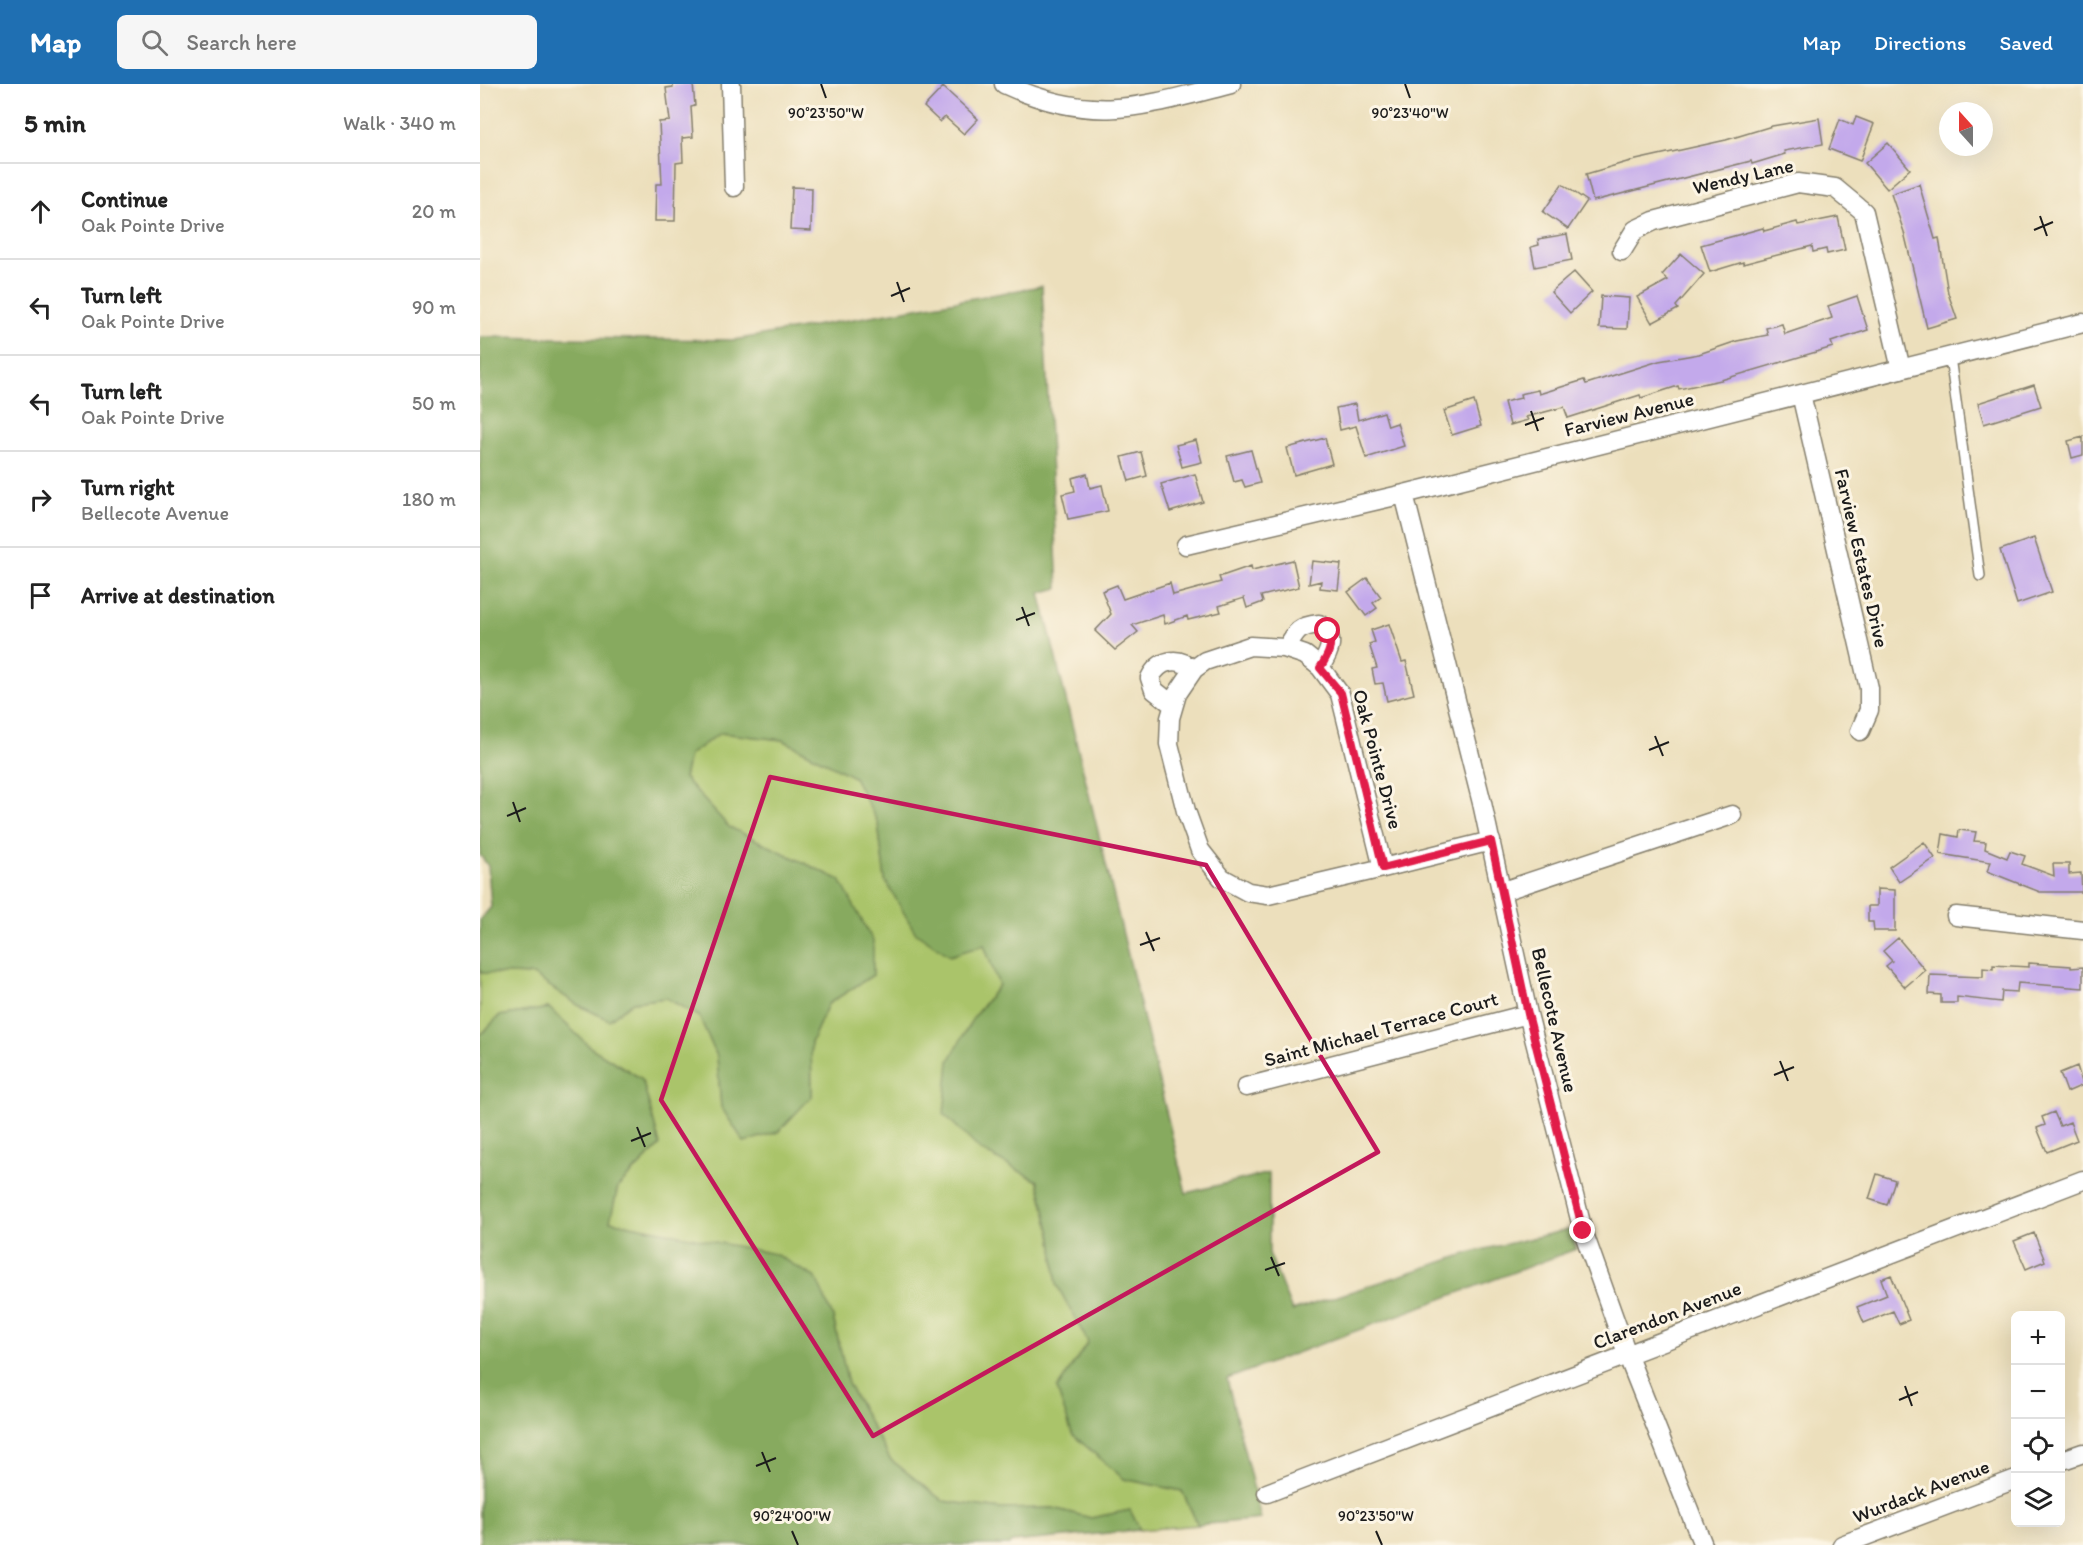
<!DOCTYPE html>
<html lang="en">
<head>
<meta charset="utf-8">
<style>
  :root { --surface:#fff; --page:#f6f6f6; --text:#222; --muted:#767676; --line:#e0e0e0; --accent:#1f6fb2 }
  body { margin:0; font-family:Itim,sans-serif; background:var(--page); color:var(--text) }
  .controls { position:absolute; right:18px; bottom:18px; display:grid; overflow:hidden; border-radius:9px; box-shadow:0 6px 24px #0002 }
  .controls button { width:54px; height:54px; display:grid; place-items:center; padding:0; border:0; border-bottom:2px solid var(--line); background:var(--surface); color:var(--text); font:30px sans-serif }
  .compass { position:absolute; left:1459px; top:18px; width:54px; height:54px; border-radius:50%; background:var(--surface); box-shadow:0 6px 24px #0002; rotate:339deg }
  .stop { position:absolute; width:18px; height:18px; margin:-14px; border:4px solid #e11d48; border-radius:50%; background:#fff }
  .stop.end { background:#e11d48; border-color:#fff; box-shadow:0 2px 6px #0008 }
  .list { margin:0; padding:0; list-style:none }
  h2 { display:flex; justify-content:space-between; align-items:center; height:78px; margin:0; padding:0 24px; font-size:26px }
  h2 small { font-size:20px; font-weight:400; color:var(--muted) }
  .list li { display:grid; grid-template-columns:39px 1fr auto; gap:18px; align-items:center; box-sizing:border-box; height:96px; padding:0 24px; border-top:2px solid var(--line) }
  .list b { display:block; font-size:22px; white-space:nowrap }
  .list p { margin:0; font-size:20px; white-space:nowrap; color:var(--muted) }
  .list em { font-size:20px; font-style:normal; color:var(--muted) }
  .icon { flex:none; width:33px; height:33px; fill:none; stroke:currentColor; stroke-width:2; stroke-linecap:round; stroke-linejoin:round }
  .map { position:relative; flex:none; width:1603px; height:1461px; overflow:hidden }
  header { display:flex; align-items:center; gap:36px; box-sizing:border-box; height:84px; padding:0 30px; background:var(--accent); color:#fff }
  header strong { font-size:28px }
  nav { display:flex; gap:33px; margin-inline-start:auto; font-size:21px }
  .search { width:420px; height:54px; background:var(--page); display:flex; align-items:center; gap:15px; box-sizing:border-box; padding:0 21px; border-radius:9px; color:var(--muted); font-size:22px }
  main { display:flex }
  aside { flex:1; background:var(--surface) }
  .map>svg:first-child { display:block }
  .green { fill:#aac46a; stroke:#637043; stroke-width:1.5 }
  .forest { fill:#87aa5e; stroke:#52633d; stroke-width:1.5 }
  .building { fill:#c3a9eb }
  .lines { fill:none; stroke-linecap:round; stroke-linejoin:round }
  .lane-casing { stroke:#847e6c; stroke-width:12 }
  .street-casing { stroke:#847e6c; stroke-width:21 }
  .lane { stroke:#fff; stroke-width:9 }
  .street { stroke:#fff; stroke-width:18 }
  .route { stroke:#e11d48; stroke-width:8 }
  .marked { fill:none; stroke:#c2185b; stroke-width:4.5; stroke-linejoin:round }
  .ticks { fill:none; stroke:#1c1c1c; stroke-width:2 }
  .labels { text-anchor:middle; stroke-width:6; stroke-linejoin:round; paint-order:stroke }
  .street-label { font-size:20px; fill:#1c1c1c; stroke:#fcf5e5 }
  .ticks-label { font-size:15px; text-anchor:middle; fill:#1c1c1c; stroke:#fcf5e5; stroke-width:6; stroke-linejoin:round; paint-order:stroke }
</style>
</head>
<body>
<header>
<strong>Map</strong>
<div class="search"><svg class="icon" aria-label="search" viewBox="0 0 24 24"><circle cx="10" cy="10" r="6"/><path d="M15 15l6 6"/></svg>Search here</div>
<nav><a>Map</a><a>Directions</a><a>Saved</a></nav>
</header>
<main>
<aside>
<h2>5 min<small>Walk · 340 m</small></h2>
<ul class="list">
<li><svg class="icon" aria-label="ahead" viewBox="0 0 24 24"><path d="M12 20V5M6 11l6-6 6 6"/></svg><div><b>Continue</b><p>Oak Pointe Drive</p></div><em>20 m</em></li>
<li><svg class="icon" aria-label="left" viewBox="0 0 24 24"><path d="M17 20v-9H6M10 6l-5 5 5 5"/></svg><div><b>Turn left</b><p>Oak Pointe Drive</p></div><em>90 m</em></li>
<li><svg class="icon" aria-label="left" viewBox="0 0 24 24"><path d="M17 20v-9H6M10 6l-5 5 5 5"/></svg><div><b>Turn left</b><p>Oak Pointe Drive</p></div><em>50 m</em></li>
<li><svg class="icon" aria-label="right" viewBox="0 0 24 24"><path d="M7 20v-9h11M14 6l5 5-5 5"/></svg><div><b>Turn right</b><p>Bellecote Avenue</p></div><em>180 m</em></li>
<li><svg class="icon" aria-label="arrive" viewBox="0 0 24 24"><path d="M6 21V4h12l-3 4 3 4H6"/></svg><div><b>Arrive at destination</b></div></li>
</ul>
</aside>
<div class="map">
<svg width="1603" height="1461" viewBox="0 0 1603 1461">
  <rect width="100%" height="100%" fill="#fcf5e5"/>
  <filter id="ink" filterUnits="userSpaceOnUse"><feTurbulence type="fractalNoise" baseFrequency=".0167" numOctaves="2"/><feDisplacementMap in="SourceGraphic" scale="12" xChannelSelector="R" yChannelSelector="G"/><feConvolveMatrix kernelMatrix="1 2 1 2 8 2 1 2 1" color-interpolation-filters="sRGB"/></filter>
  <filter id="wash" filterUnits="userSpaceOnUse"><feTurbulence type="fractalNoise" baseFrequency=".008" numOctaves="4" result="noise"/><feDisplacementMap in="SourceGraphic" scale="24" xChannelSelector="R" yChannelSelector="G"/><feGaussianBlur stdDeviation="1.35" result="paint"/><feColorMatrix in="noise" values="0 0 0 0 0 0 0 0 0 0 0 0 0 0 0 0 0 1.4 0 .05"/><feComposite in="paint" operator="in"/></filter>
  <g filter="url(#wash)">
    <rect width="100%" height="100%" fill="#ecdfbc"/>
    <path class="green" d="M240 649 303 656 374 693 398 739 405 796 504 861 519 901 493 934 500 1066 558 1097 572 1154 577 1201 608 1258 577 1305 644 1395 702 1407 718 1441 660 1446 650 1426 611 1434 573 1424 521 1425 463 1417 410 1375 368 1300 353 1233 192 1149 129 1137 138 1103 180 1061 162 995 111 964 69 924 19 932 0 952V886L3 889 53 891 98 921 129 936 153 918 186 914 219 932 237 972 241 1023 332 1012 331 959 348 920 393 891 360 796 249 743 204 694 209 671Z"/>
    <path class="forest" d="M562 202 578 504 560 509 706 1109 789 1089V1169L812 1227 992 1168 1091 1145 1096 1165 747 1295 781 1435 718 1441 702 1407 644 1395 592 1350 577 1305 608 1258 577 1201 572 1154 558 1097 500 1066 464 1030 469 977 493 934 519 901 504 861 470 872 435 848 405 796 398 739 374 693 303 656 240 649 209 671 204 694 249 743 360 796 393 857V891L348 920 331 959 332 1012 298 1048 264 1058 241 1023 237 972 219 932 186 914 153 918 129 936 98 921 53 891 3 889 0 886V836L11 823 8 782 0 771V253L254 256Z
      M69 924 111 964 162 995 180 1061 138 1103 130 1137 295 1170 336 1194 353 1233 368 1300 410 1375 463 1417 521 1425 573 1424 611 1434 650 1426 660 1446 532 1458 530 1461H0V952L19 932Z"/>
    <g id="blocks">
      <path class="building" d="M193 0H213L215 22 211 23 213 53 202 54 203 78 196 79 195 137H175L176 100H182L179 38 190 37 186 4 193 3Z
        M463 3 498 35 484 50 465 33 460 38 444 23Z
        M1376 33 1394 40 1380 77 1349 65 1360 35 1373 41Z
        M1339 34 1343 60 1304 67 1305 70 1272 80 1271 77 1113 117 1106 90 1147 78 1246 56 1292 42Z
        M1408 59 1430 85 1407 105 1385 79Z
        M1082 100 1107 117 1088 145 1063 128Z
        M1439 100 1455 155 1459 154 1468 209 1477 235 1447 244 1424 148 1411 110Z
        M312 103 332 104 331 147 310 146Z
        M1358 133 1365 166 1347 170 1346 165 1333 168 1332 162 1263 180V178L1230 188 1221 161 1283 144 1284 147 1317 138 1318 141Z
        M1087 150 1092 176 1055 183 1051 163 1059 161 1058 155Z
        M1201 170 1224 190 1196 222 1198 225 1172 239 1157 213 1188 196 1182 191Z
        M1094 188 1112 208 1090 229 1071 208Z
        M1121 212 1149 214 1147 245 1119 244Z
        M1377 212 1388 246 1351 258 1353 263 1241 296 1199 305 1198 302 1161 314 1160 311 1088 334 1084 323 1046 333 1048 336 1030 341 1024 318 1041 314 1040 310 1058 306 1059 310 1104 296 1106 300 1179 277 1219 270 1257 257 1288 251 1286 244 1302 240 1305 250 1352 234 1348 222Z
        M1554 301 1561 322 1504 340 1498 319Z
        M994 317 1001 342 972 351 964 327Z
        M875 320 878 336 904 328 908 342 917 339 924 362 886 374 876 342 860 346 856 324Z
        M1603 353V371L1592 374 1588 357Z
        M845 354 852 380 814 391 807 364Z
        M716 356 722 378 702 383 696 361Z
        M771 366 780 399 765 403 762 396 754 398 747 372Z
        M661 368 667 392 649 397 642 373Z
        M607 390 610 404 622 401 628 427 588 435 582 410 595 407 592 394Z
        M715 390 723 418 690 428 681 400Z
        M1554 454 1572 508 1537 520 1520 466Z
        M813 476 819 503 781 512 783 518 767 524 764 514 739 522 741 528 708 536 707 532 685 540 683 531 652 541 658 548 635 566 615 547 631 530 622 507 637 501 643 515 690 499 693 511 741 498 739 493 771 482 772 486Z
        M832 477 861 480 858 506 840 504 841 497 829 500Z
        M887 494 901 513 893 519 897 524 886 532 868 508Z
        M909 540 922 578 926 577 934 610 907 617 903 599 895 600 892 585 897 584 889 560 895 558 891 546Z
        M1479 746 1496 748 1494 757 1506 758 1505 765 1527 774 1530 767 1545 772 1542 780 1574 792 1573 780H1589V790L1601 789 1602 808H1560L1507 787 1511 778 1460 770 1463 750 1478 753Z
        M1444 758 1455 774 1419 798 1409 783Z
        M1397 805 1415 806V847H1394L1393 838H1388V822H1397Z
        M1418 854 1445 886 1425 903 1406 882 1412 877 1403 867Z
        M1549 879 1591 882V884L1603 883V904L1538 899 1537 908 1522 907 1521 918 1477 913V919H1461V911L1449 910 1450 891 1503 893V884L1513 885V881L1549 883Z
        M1597 982 1603 1001 1587 1008 1580 989Z
        M1574 1028 1580 1042 1590 1038 1597 1056 1567 1068 1557 1044 1565 1041 1562 1033Z
        M1397 1090 1415 1096 1407 1121 1389 1115Z
        M1554 1149 1565 1177 1546 1185 1534 1157Z
        M1411 1191 1429 1236 1419 1240 1413 1227 1384 1239 1377 1223 1407 1211 1401 1195Z"/>
    </g>
  </g>
  <g filter="url(#ink)">
    <use href="#blocks" fill-opacity="0" stroke="#847e6c" stroke-width="1.5"/>
    <g class="lines">
      <defs>
        <path id="lane" d="M1470 273 1500 492"/>
        <path id="street" d="M251 0 254 103
          M524 0C613 41 661 23 751 0
          M1142 167 1155 146 1174 137 1318 99 1355 104 1384 128 1421 285
          M1321 310 1389 604V626L1380 647
          M924 410 1002 719 1048 930 1103 1147 1147 1270 1223 1461
          M706 461 924 410 1603 239
          M807 564C816 547 819 542 839 540 857 553 850 568 840 583
          M693 621 674 606 670 594C679 576 698 571 713 586
          M903 784 860 610 840 583 825 571 804 564 770 562 725 577 714 585 697 610 690 634 689 660 706 727 720 766 742 794 768 808 788 811 903 784 1011 757
          M1023 807 1252 731
          M1476 832 1603 846
          M766 1003 1048 930
          M1580 1377 1603 1369
          M787 1409 1603 1096
          M1362 1461 1536 1395"/>
      </defs>
      <use href="#lane" class="lane-casing"/>
      <use href="#street" class="street-casing"/>
      <use href="#lane" class="lane"/>
      <use href="#street" class="street"/>
    </g>
  </g>
  <g class="lines" filter="url(#ink)">
    <path class="route" d="M848 547C853 562 849 570 840 584L861 609 903 784 1011 757 1048 930 1103 1147"/>
  </g>
  <path class="marked" d="M290 693 726 781 898 1068 393 1352 181 1016Z"/>
  <path class="ticks" d="M341 0 346 14M925 0 930 14M1560 132 1567 152M1554 146 1573 138M417 198 424 218M411 212 430 204M1051 327 1058 347M1045 341 1064 334M542 523 549 542M536 536 555 529M1175 652 1183 672M1169 666 1189 658M33 718 40 738M27 732 46 724M666 848 674 867M660 861 680 854M1300 977 1308 997M1294 991 1314 983M157 1043 165 1063M151 1057 171 1049M791 1173 799 1192M785 1186 805 1179M1425 1302 1432 1322M1419 1316 1438 1308M282 1368 290 1388M276 1382 296 1374M312 1447 318 1461M896 1447 902 1461"/>
  <g class="labels">
    <g class="street-label">
      <text transform="translate(1263 92) rotate(-13)" y="7">Wendy Lane</text>
      <text transform="translate(1149 330) rotate(-14)" y="7">Farview Avenue</text>
      <text transform="translate(1382 474) rotate(77)" y="7">Farview Estates Drive</text>
      <text transform="translate(898 675) rotate(75)" y="7">Oak Pointe Drive</text>
      <text transform="translate(1075 936) rotate(77)" y="7">Bellecote Avenue</text>
      <text transform="translate(901 945) rotate(-15)" y="7">Saint Michael Terrace Court</text>
      <text transform="translate(1187 1231) rotate(-21)" y="7">Clarendon Avenue</text>
      <text transform="translate(1441 1407) rotate(-21)" y="7">Wurdack Avenue</text>
    </g>
  </g>
  <g class="ticks-label">
    <text x="346" y="34">90°23'50"W</text>
    <text x="930" y="34">90°23'40"W</text>
    <text x="312" y="1437">90°24'00"W</text>
    <text x="896" y="1437">90°23'50"W</text>
  </g>
</svg>
<div class="controls">
<button>+</button>
<button>−</button>
<button><svg class="icon" aria-label="locate" viewBox="0 0 24 24"><circle cx="12" cy="12" r="6"/><path d="M12 2v4M12 18v4M2 12h4M18 12h4"/></svg></button>
<button><svg class="icon" aria-label="layers" viewBox="0 0 24 24"><path d="M12 4l9 5-9 5-9-5zM3 14l9 5 9-5"/></svg></button>
</div>
<svg class="compass" viewBox="-18 -18 36 36"><path d="M0-13l5 13h-10z" fill="#e53935"/><path d="M0 13l5-13h-10z" fill="#767676"/></svg>
<div class="stop" style="left:848px;top:547px"></div>
<div class="stop end" style="left:1103px;top:1147px"></div>
</div>
</main>
</body>
</html>
